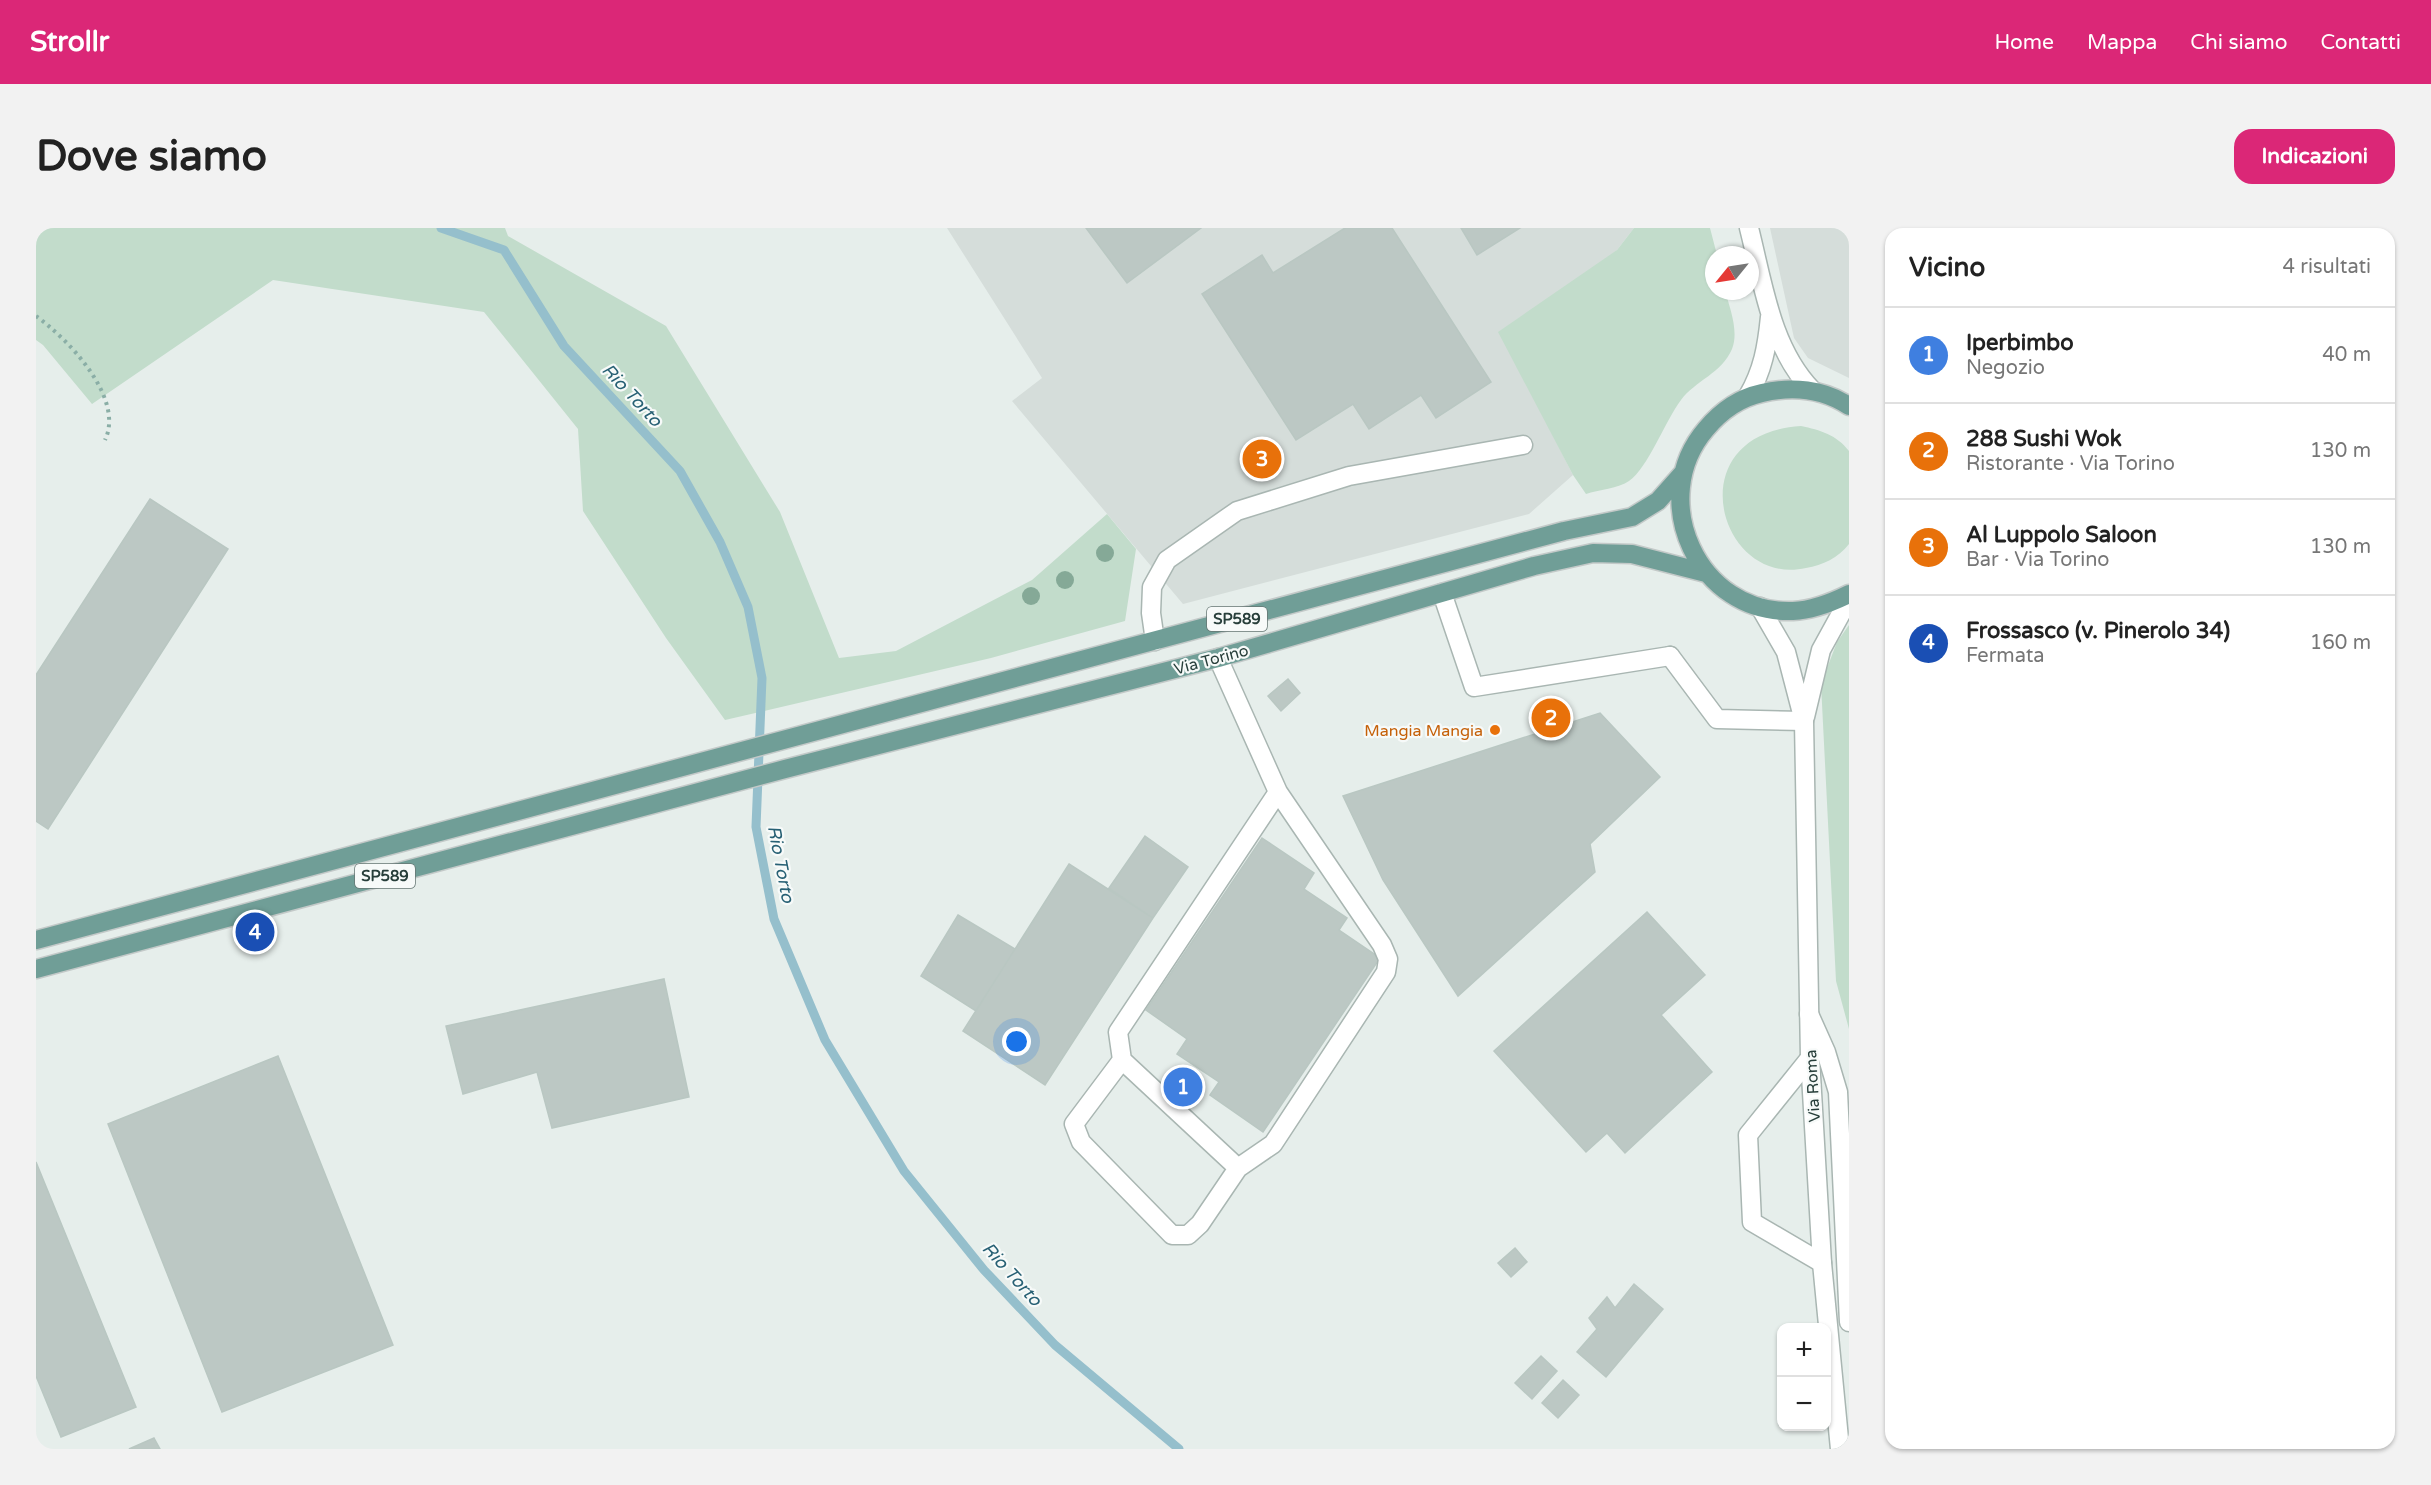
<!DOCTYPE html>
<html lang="it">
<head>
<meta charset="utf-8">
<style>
  :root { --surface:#fff; --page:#f2f2f2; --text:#222; --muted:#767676; --line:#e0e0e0; --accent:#db2777 }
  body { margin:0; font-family:"Varela Round",sans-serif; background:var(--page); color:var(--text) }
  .controls { position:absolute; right:18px; bottom:18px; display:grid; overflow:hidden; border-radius:12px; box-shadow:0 2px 4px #0004 }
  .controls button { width:54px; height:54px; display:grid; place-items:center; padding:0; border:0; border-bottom:2px solid var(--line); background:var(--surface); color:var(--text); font:30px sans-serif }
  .compass { position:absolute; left:1669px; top:18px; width:54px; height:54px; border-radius:50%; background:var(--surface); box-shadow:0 2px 4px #0004; rotate:240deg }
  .you { position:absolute; left:981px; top:814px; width:21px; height:21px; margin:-15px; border:4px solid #fff; border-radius:50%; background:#1a73e8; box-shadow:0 0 0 9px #1a73e833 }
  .badge { display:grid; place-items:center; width:39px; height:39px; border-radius:50%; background:var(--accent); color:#fff; font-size:20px; font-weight:700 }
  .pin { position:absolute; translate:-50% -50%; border:3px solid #fff; box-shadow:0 2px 6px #0006 }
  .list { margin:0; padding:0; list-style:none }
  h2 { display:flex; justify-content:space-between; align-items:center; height:78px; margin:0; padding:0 24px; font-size:26px }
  h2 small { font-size:20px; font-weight:400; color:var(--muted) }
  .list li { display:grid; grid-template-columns:39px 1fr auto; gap:18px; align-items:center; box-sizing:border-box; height:96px; padding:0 24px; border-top:2px solid var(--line) }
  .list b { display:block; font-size:22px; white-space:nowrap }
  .list p { margin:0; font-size:20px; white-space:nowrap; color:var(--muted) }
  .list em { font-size:20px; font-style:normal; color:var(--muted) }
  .map { position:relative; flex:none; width:1813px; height:1221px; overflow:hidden; border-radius:18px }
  header { display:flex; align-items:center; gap:36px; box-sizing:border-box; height:84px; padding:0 30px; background:var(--accent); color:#fff }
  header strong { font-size:28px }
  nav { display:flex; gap:33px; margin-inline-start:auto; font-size:21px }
  .intro { display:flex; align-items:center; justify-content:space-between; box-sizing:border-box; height:144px; padding:0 36px }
  h1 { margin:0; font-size:42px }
  .button { padding:15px 27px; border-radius:18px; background:var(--accent); color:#fff; font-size:21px; font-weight:700 }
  main { display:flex; gap:36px; padding:0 36px }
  aside { flex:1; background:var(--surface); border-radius:18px; box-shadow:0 2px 4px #0004 }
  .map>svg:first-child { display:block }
  .built { fill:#d5ddda }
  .green { fill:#c2dccb }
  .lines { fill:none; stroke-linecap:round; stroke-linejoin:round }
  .stream { stroke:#95bfcc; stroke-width:9 }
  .building { fill:#bcc8c4; stroke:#b9c7c2; stroke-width:1.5 }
  .service-casing { stroke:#a9b6b2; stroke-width:21 }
  .minor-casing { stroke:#a9b6b2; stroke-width:21 }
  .tertiary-casing { stroke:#a9b6b2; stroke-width:21 }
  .primary-casing { stroke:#c3c9c8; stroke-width:21 }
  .path { stroke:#8aaea6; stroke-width:4; stroke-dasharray:3 4.5; stroke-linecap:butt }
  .service { stroke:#fff; stroke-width:18 }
  .minor { stroke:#fff; stroke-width:18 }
  .tertiary { stroke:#fff; stroke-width:18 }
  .primary { stroke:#709e97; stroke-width:18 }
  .tree { fill:#85a997 }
  .food-dot { fill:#e8710a; stroke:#f7faf9; stroke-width:2 }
  .labels { text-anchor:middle; stroke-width:4.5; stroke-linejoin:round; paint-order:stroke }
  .shield { fill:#f7faf9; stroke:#657673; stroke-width:1.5 }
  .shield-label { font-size:15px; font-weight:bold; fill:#273e3a }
  .street-label { font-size:16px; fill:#273e3a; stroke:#f7faf9 }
  .food-label { font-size:16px; fill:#c56008; stroke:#f7faf9; text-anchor:end }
  .water-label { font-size:18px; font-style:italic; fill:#276074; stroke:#f7faf9 }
</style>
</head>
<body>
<header>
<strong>Strollr</strong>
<nav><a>Home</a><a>Mappa</a><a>Chi siamo</a><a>Contatti</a></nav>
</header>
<div class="intro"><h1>Dove siamo</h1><a class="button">Indicazioni</a></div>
<main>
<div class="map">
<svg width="1813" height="1221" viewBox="0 0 1813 1221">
  <rect width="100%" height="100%" fill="#e6eeeb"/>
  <path class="built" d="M911 0H1598L1581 22 1504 182 1537 247 1493 286 1147 376 976 173 1006 150Z
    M1734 0H1813V150L1772 130 1758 110Z"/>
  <path class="green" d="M0 0H469L472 8 630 98 744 284 803 430 860 423 996 352 1071 286 1100 321 1089 393 955 430 689 492 630 410 547 283 542 201 448 84 237 52 56 176 7 117 0 112Z
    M1598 0H1674L1681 27H1678V63H1689C1694 80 1703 104 1696 121 1686 145 1659 153 1645 172 1629 193 1612 240 1593 253 1583 260 1562 262 1550 266L1537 247 1462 104 1581 22Z
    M1765 198C1784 202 1801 207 1813 223V316C1802 330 1787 337 1770 340 1682 360 1640 206 1765 198Z
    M1813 397V801L1800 753 1785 456 1801 414Z"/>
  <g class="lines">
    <path class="stream" d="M405 0 468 22 528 118 644 243 684 314 712 379 726 450 720 599 738 691 789 812 868 943 948 1042 1019 1117 1143 1221"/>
  </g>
  <path class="building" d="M1050 0H1165L1091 55Z
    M1309 0H1356L1455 154 1400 190 1385 167 1333 201 1317 176 1260 212 1166 66 1226 27 1237 45Z
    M1425 0H1484L1441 27Z
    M114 271 192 321 12 601 0 593V447Z
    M1252 451 1264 465 1245 483 1232 468Z
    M1564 485 1624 549 1554 616 1559 644 1422 768 1347 652 1307 568Z
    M1109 608 1152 639 1117 690 1073 660Z
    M1226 610 1278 645 1268 661 1311 690 1303 702 1344 730 1227 904 1174 867 1183 854 1141 826 1151 811 1110 782Z
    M1033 636 1117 690 1009 857 927 803Z
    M1611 684 1669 747 1625 787 1676 844 1589 925 1571 905 1550 924 1458 823Z
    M922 687 979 721 940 783 885 748Z
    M628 751 653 869 516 900 501 844 427 866 410 798Z
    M242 828 357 1117 186 1184 72 896Z
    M0 934 100 1179 25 1209 0 1148Z
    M1479 1020 1491 1034 1475 1049 1462 1035Z
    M1598 1056 1627 1081 1570 1149 1541 1124 1561 1101 1553 1090 1571 1069 1579 1080Z
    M1505 1128 1521 1143 1496 1171 1479 1155Z
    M1527 1152 1543 1167 1522 1190 1506 1175Z
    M118 1210 124 1221H93Z"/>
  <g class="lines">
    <defs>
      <path id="service" d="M1406 365 1438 459 1634 428
        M1119 413 1115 385 1116 359 1131 332 1201 283 1313 248 1487 217
        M1773 786 1790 824 1802 864 1813 1094
        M1774 830 1712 907 1716 994 1786 1035
        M1086 832 1038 896 1045 914 1136 1007H1152L1164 996 1202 940 1237 916 1350 744 1352 731 1346 717 1242 564 1182 430
        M1202 940 1086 832 1082 804 1242 564"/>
      <path id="minor" d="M1634 428 1681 491 1768 493"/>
      <path id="tertiary" d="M1713 0C1727 55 1735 120 1776 162
        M1712 168C1727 142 1731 119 1734 89
        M1724 379 1750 424 1768 493 1774 830 1786 1035 1804 1221
        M1769 489 1785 422 1813 371"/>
      <path id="primary" d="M1813 178C1787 161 1756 158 1726 165 1703 170 1685 183 1670 201 1610 271 1662 387 1757 383 1777 382 1795 375 1813 366
        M0 712 1528 303 1596 289 1622 273 1646 246
        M0 741 749 541 1182 430 1498 338 1557 325 1596 326 1670 345"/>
    </defs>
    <use href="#service" class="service-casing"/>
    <use href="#minor" class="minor-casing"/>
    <use href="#tertiary" class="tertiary-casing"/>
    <use href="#primary" class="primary-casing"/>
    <path class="path" d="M0 88C32 111 89 170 69 212"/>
    <use href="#service" class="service"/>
    <use href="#minor" class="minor"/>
    <use href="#tertiary" class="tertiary"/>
    <use href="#primary" class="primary"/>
  </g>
  <g class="tree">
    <circle cx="1069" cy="325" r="9"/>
    <circle cx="1029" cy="352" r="9"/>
    <circle cx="995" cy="368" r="9"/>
  </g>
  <circle class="food-dot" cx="1459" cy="502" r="6"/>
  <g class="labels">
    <g class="shield">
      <rect x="1171" y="379" width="60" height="24" rx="4.5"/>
      <rect x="319" y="636" width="60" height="24" rx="4.5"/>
    </g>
    <g class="shield-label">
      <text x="1201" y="396">SP589</text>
      <text x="349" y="653">SP589</text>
    </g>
    <g class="street-label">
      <text transform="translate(1175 431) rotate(-15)" y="6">Via Torino</text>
      <text transform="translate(1776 858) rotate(-93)" y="6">Via Roma</text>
    </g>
    <g class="food-label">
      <text x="1447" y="508">Mangia Mangia</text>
    </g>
    <g class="water-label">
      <text transform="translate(596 167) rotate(47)" y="6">Rio Torto</text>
      <text transform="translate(745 636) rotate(79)" y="6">Rio Torto</text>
      <text transform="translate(976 1046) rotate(48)" y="6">Rio Torto</text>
    </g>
  </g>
</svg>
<div class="controls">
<button>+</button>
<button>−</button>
</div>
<svg class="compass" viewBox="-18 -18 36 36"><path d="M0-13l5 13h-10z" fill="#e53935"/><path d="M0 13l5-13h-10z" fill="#767676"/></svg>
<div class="you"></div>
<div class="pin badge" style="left:1147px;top:859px;background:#3f7fe0">1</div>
<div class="pin badge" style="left:1515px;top:490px;background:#e8710a">2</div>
<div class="pin badge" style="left:1226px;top:231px;background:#e8710a">3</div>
<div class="pin badge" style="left:219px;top:704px;background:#1a4fb4">4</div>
</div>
<aside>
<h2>Vicino<small>4 risultati</small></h2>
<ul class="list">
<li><span class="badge" style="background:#3f7fe0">1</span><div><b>Iperbimbo</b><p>Negozio</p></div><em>40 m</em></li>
<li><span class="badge" style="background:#e8710a">2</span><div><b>288 Sushi Wok</b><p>Ristorante · Via Torino</p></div><em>130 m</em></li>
<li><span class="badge" style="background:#e8710a">3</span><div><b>Al Luppolo Saloon</b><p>Bar · Via Torino</p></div><em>130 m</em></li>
<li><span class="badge" style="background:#1a4fb4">4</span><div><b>Frossasco (v. Pinerolo 34)</b><p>Fermata</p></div><em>160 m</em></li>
</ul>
</aside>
</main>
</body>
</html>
